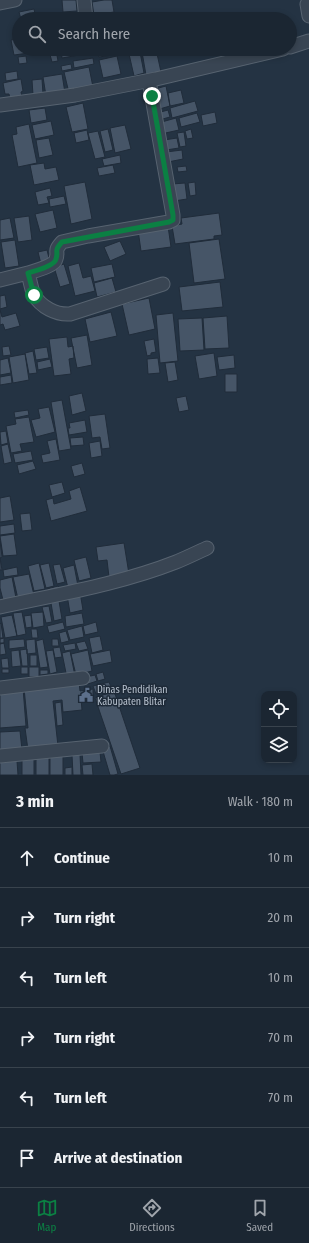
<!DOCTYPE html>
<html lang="en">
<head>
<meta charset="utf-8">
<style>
  :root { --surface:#1b2632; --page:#242e3a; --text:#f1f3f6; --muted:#a0a5ac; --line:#39434d; --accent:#0b8043 }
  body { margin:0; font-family:"Fira Sans Condensed",sans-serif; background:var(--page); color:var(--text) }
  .controls { position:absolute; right:12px; bottom:12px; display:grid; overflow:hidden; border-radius:8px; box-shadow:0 2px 6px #0003 }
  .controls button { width:36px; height:36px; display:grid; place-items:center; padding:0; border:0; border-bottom:1px solid var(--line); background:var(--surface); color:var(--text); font:20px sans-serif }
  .stop { position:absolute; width:12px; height:12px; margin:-9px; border:3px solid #0b8043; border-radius:50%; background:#fff }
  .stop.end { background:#0b8043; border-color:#fff; box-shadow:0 1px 4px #0008 }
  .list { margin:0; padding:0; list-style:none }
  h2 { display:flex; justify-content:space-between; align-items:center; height:52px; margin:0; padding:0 16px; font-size:17px }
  h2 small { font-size:13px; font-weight:400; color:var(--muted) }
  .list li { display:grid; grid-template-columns:26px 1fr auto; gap:12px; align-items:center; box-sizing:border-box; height:60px; padding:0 16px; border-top:1px solid var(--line) }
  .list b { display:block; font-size:15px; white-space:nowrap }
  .list em { font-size:13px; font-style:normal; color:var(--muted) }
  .icon { flex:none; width:22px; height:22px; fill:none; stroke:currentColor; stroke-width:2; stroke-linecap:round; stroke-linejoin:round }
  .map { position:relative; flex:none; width:309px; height:775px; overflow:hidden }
  .search { position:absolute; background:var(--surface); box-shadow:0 2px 6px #0003; left:12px; right:12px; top:12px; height:44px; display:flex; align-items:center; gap:10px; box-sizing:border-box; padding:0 14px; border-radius:22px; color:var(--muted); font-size:15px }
  .sheet { height:412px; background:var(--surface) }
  nav { display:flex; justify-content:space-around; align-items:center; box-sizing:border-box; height:56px; border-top:1px solid var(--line); background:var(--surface); font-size:11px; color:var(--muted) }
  nav a { display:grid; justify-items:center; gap:2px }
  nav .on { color:var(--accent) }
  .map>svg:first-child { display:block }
  .building { fill:#465567; stroke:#202c3a }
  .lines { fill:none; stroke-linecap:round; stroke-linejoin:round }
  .minor-casing { stroke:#576370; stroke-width:15 }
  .minor { stroke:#394553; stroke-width:13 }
  .route { stroke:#0b8043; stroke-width:5 }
  .labels { text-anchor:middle; stroke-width:3; stroke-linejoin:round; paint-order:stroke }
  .poi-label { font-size:10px; fill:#b6c0cd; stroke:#1e2a38; text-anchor:start }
</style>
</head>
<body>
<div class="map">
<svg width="309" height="775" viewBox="0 0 309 775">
  <rect width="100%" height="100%" fill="#243343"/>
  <path class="building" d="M62 0H76L77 11 63 12Z
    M104 0H112L114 12 94 15 92 2Z
    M34 9 36 19H21L19 12Z
    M79 15 80 19H63Z
    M19 39V49H28L29 53 14 55 11 40Z
    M61 49H78L79 55 62 58Z
    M97 49H112L113 55 99 57Z
    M156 49 161 72 146 75 142 52Z
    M56 50 58 61 52 62 49 51Z
    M140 52 144 73 134 76 129 54Z
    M26 56 27 63 19 64 18 57Z
    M117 56 121 74 103 78 99 60Z
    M93 58 94 64 74 68 73 61Z
    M71 64 72 69 62 71 61 66Z
    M89 67 93 87 69 93 64 72Z
    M17 71 18 79 6 81 5 73Z
    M62 74 65 93 46 96 43 77Z
    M21 79 23 91 21 92 22 97 10 99 9 94H5L3 83Z
    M42 79 43 94 33 95 32 80Z
    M166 86 170 106 156 110 151 90Z
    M181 90 184 103 170 106 168 93Z
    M195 101 198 111 172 118 170 108Z
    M83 103 88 129 72 132 66 107Z
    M45 108 47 120 31 123 29 110Z
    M168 110 170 117 159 120 157 113Z
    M215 112 217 123 203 126 201 115Z
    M197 113 200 122 181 127 179 118Z
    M176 118 179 130 161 134 158 123Z
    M51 121 54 135 35 139 32 125Z
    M29 124 37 163 18 167 12 135 17 134 16 127Z
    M125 125 131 149 115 153 110 128Z
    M108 129 113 150 105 152 100 131Z
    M191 129 193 138 187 139 185 131Z
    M87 130 89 140 76 143 74 133Z
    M98 131 105 157 95 159 88 133Z
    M184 132 186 146 180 147 177 133Z
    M49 138 53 155 39 158 36 140Z
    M177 138 179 148 166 150 164 140Z
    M182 150 183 159 168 162 166 152Z
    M120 155 121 163 104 166 102 159Z
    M44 163 45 169 56 167 59 180 34 185 30 165Z
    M113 165 115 173 99 176 97 168Z
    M186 166 187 171 178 172 177 167Z
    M85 182 92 219 71 224 64 186Z
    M195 182 196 195 190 196 188 183Z
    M185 183 187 199 174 201 172 184Z
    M50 188 52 196 47 197 49 203 38 205 35 192Z
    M64 196 66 204 50 207 49 199Z
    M53 210 57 228 40 232 35 214Z
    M219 213 222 235 214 236V239L175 244 172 226 182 224 181 218Z
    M29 216 32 240 18 242 14 218Z
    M10 218 14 238 0 240V220Z
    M168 226 171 247 141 251 138 230Z
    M219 239 225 279 194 283 189 243Z
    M15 240 19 266 5 268 1 242Z
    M120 241 126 254 110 261 104 247Z
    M47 250 50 262 41 264 38 252Z
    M79 263 83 278 91 276 95 291 75 296 68 266Z
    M64 264 70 284 60 287 54 267Z
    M112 264 115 277 94 282 91 268Z
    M112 278 116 292 97 297 94 283Z
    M220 282 223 307 182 311 179 287Z
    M5 295 7 307 0 309V296Z
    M149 298 155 329 129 335 122 304Z
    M0 310 2 317 16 313 20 326 5 330 3 324 0 325Z
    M111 312 117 336 90 342 85 319Z
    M173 313 178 361 160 363 156 315Z
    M227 316 229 348 205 349 203 318Z
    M202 318 204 350 180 351 178 319Z
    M87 335 92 365 77 368 71 338Z
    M67 337 68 347 73 346 74 358 69 359 71 374 54 376 49 339Z
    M154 339 156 352 151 353V355L147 356 144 341Z
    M9 346 11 355 3 356 2 347Z
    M47 347 49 358 36 360 34 349Z
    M33 351 37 373 29 374 25 353Z
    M214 353 217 376 199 379 195 356Z
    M25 354 29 380 13 383 9 357Z
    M234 355 235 368 219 370 217 357Z
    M8 358 11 373 0 375V360Z
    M158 358 160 373 148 374 147 359Z
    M50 359 52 367 38 370 37 362Z
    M175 362 178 380 168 382 165 363Z
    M225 374H237V392H225Z
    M11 375 12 383 0 385V377Z
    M82 393 86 411 72 415 69 396Z
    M186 396 189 410 179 412 176 398Z
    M62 400 71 449 59 451 51 402Z
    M49 407 55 432 36 437 31 420 40 418 38 409Z
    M28 410 29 415 15 418 14 412Z
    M105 414 110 448 102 449 100 437 92 438 89 416Z
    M29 417 34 442 20 444 22 451 11 453 6 426 16 424 15 419Z
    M85 420 87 432 69 435 68 428H70L69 423Z
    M6 431 8 443 1 445 0 432Z
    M83 437 84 445 71 446 70 438Z
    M56 439 60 460 43 463 41 455 50 453 47 441Z
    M100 441 102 456 91 458 89 443Z
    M8 444 12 462 4 464 1 446Z
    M31 451 33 460 15 463 13 454Z
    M33 461 36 469 19 474 17 465Z
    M82 463 85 474 74 477 71 466Z
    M62 482 65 493 52 497 49 485Z
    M80 487 87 511 51 521 46 500 53 498 54 504 71 499 69 491Z
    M10 496 14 520 0 522V498Z
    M30 513 32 530 22 531 20 514Z
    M14 524 15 533 0 535V526Z
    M14 534 17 555 3 556 0 536Z
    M0 541 2 557 0 558Z
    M124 543 129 574 109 577 107 560 98 561 96 547Z
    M86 557 91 578 79 581 74 560Z
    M0 558 2 570H0Z
    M39 563 45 589 34 591 28 566Z
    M49 563 54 586 46 588 40 565Z
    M60 564 65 582 57 584 53 565Z
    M74 565 78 586 68 588 63 568Z
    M17 567 18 575 4 577 3 570Z
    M29 574 34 595 18 599 13 577Z
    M12 577 16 598 3 600 0 588V580Z
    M58 586 60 593 49 596 47 589Z
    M80 592 83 610 70 613 67 595Z
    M59 601 62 619 54 621 51 603Z
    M49 606 52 622 46 623 42 607Z
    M22 612 26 634 17 636 13 613Z
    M43 612 44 626 33 628 31 613Z
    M82 613 84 624 66 627 65 616Z
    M12 615 17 636 5 638 1 617Z
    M31 615 32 627 26 628 24 616Z
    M63 622 65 629 49 633 47 626Z
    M96 622 98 632 85 635 83 626Z
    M1 623 3 638H0V624Z
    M82 626 84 637 70 640 67 630Z
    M31 629H37L38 638H32Z
    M66 631 69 641 61 643 59 633Z
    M100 636 103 650 92 653 89 638Z
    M4 638V643H0V639Z
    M24 639 25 647 9 649V640Z
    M35 639 36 653 27 654 26 640Z
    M43 639 48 667 40 668 36 641Z
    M52 639H58L59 646H52Z
    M85 641 88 649 79 651 76 643Z
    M4 643 6 654 0 655V644Z
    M75 643 76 649 65 651 63 645Z
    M60 647 62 657 55 658 53 648Z
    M27 649 28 666H22L20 650Z
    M19 650 21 666 12 667 11 651Z
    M53 650 57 672 50 674 46 651Z
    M88 650 92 671 76 675 71 654Z
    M110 650 112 662 93 666 90 654Z
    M70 651 75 676 67 678 62 653Z
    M30 655H37V666H30Z
    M8 658 9 668H2L1 659Z
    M21 667H28V674H21Z
    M29 667H39V677H29Z
    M2 669H9V673H2Z
    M40 670H48V674L40 675Z
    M103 672 105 679 98 681 96 674Z
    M95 675 97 681 88 684 86 677Z
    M79 682 80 691 93 689V697L81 699 82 710 63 712 62 700 53 701 58 746 28 750 25 728H28L24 688Z
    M109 682 112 690 96 694 93 686Z
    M23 688 26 726 0 728V691Z
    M114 691 140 768 121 774 95 698Z
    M61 702 63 725 57 726 55 703Z
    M20 731 22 750 0 752V732Z
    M110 746 118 774 114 775H110L102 748Z
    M100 752 101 762 83 763 82 753Z
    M80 754 81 775H73L72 755Z
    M36 755H49V775H36Z
    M50 755H63V775H50Z
    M22 756H34V775H22Z
    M17 761 18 775H0V762Z
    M92 764 93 775H83L82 765Z
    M72 767V775H65V768Z"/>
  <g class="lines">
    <defs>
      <path id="minor" d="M84 0 86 19
        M309 1 307 4 309 16
        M0 3 15 0
        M290 47 309 41
        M0 105 75 95 156 79 283 49
        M28 273C34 271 55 266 56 259 59 250 53 252 62 242L88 236 169 222 173 220V215L149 81
        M0 280 28 273C30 280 31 288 34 295 41 307 56 315 70 314L163 284
        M0 607C59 594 120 584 176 562 186 558 196 553 207 548
        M0 688 83 678
        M0 756 102 746"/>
    </defs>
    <use href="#minor" class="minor-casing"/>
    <use href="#minor" class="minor"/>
  </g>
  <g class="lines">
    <path class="route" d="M34 295 28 273C34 271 55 266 56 259 59 250 53 252 62 242L169 222 173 220V215L152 96"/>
  </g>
  <defs>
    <symbol id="civic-bare" viewBox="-9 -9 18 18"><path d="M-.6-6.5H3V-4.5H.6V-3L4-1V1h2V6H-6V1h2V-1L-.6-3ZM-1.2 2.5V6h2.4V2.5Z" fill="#5c6f8a" stroke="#1e2a38" stroke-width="2.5" paint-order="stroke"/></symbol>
  </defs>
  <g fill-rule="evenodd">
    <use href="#civic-bare" x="76" y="685" width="20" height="20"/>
  </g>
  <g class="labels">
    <g class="poi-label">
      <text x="97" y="693">Dinas Pendidikan<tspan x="97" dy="12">Kabupaten Blitar</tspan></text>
    </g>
  </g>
</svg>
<div class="controls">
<button><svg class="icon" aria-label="locate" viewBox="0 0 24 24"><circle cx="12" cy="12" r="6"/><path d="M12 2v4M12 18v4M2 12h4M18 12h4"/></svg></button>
<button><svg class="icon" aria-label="layers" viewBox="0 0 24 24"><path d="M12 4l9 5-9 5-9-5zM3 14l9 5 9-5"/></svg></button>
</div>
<div class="stop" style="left:34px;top:295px"></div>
<div class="stop end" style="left:152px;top:96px"></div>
<div class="search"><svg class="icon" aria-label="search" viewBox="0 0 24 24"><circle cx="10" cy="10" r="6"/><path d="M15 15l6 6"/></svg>Search here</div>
</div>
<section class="sheet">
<h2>3 min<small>Walk · 180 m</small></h2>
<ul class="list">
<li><svg class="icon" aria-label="ahead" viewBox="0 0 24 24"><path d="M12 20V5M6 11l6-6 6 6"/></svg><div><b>Continue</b></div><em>10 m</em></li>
<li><svg class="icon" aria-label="right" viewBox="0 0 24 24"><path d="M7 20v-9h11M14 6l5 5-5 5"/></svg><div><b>Turn right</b></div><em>20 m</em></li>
<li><svg class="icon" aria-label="left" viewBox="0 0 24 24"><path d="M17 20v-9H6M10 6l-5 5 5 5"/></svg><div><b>Turn left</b></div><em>10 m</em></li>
<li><svg class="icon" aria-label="right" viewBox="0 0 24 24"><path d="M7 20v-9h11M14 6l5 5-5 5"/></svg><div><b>Turn right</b></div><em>70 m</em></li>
<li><svg class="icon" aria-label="left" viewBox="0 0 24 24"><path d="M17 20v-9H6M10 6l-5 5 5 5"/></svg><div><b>Turn left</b></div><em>70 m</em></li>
<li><svg class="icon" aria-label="arrive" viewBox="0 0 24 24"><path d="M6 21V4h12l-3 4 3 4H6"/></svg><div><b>Arrive at destination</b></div></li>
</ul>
</section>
<nav>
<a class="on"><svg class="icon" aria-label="map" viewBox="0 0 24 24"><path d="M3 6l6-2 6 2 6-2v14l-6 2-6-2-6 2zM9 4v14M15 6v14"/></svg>Map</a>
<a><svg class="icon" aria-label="directions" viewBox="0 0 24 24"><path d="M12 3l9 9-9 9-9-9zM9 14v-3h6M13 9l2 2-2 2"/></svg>Directions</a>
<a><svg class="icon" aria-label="saved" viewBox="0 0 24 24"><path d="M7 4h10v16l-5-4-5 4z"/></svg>Saved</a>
</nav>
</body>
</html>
